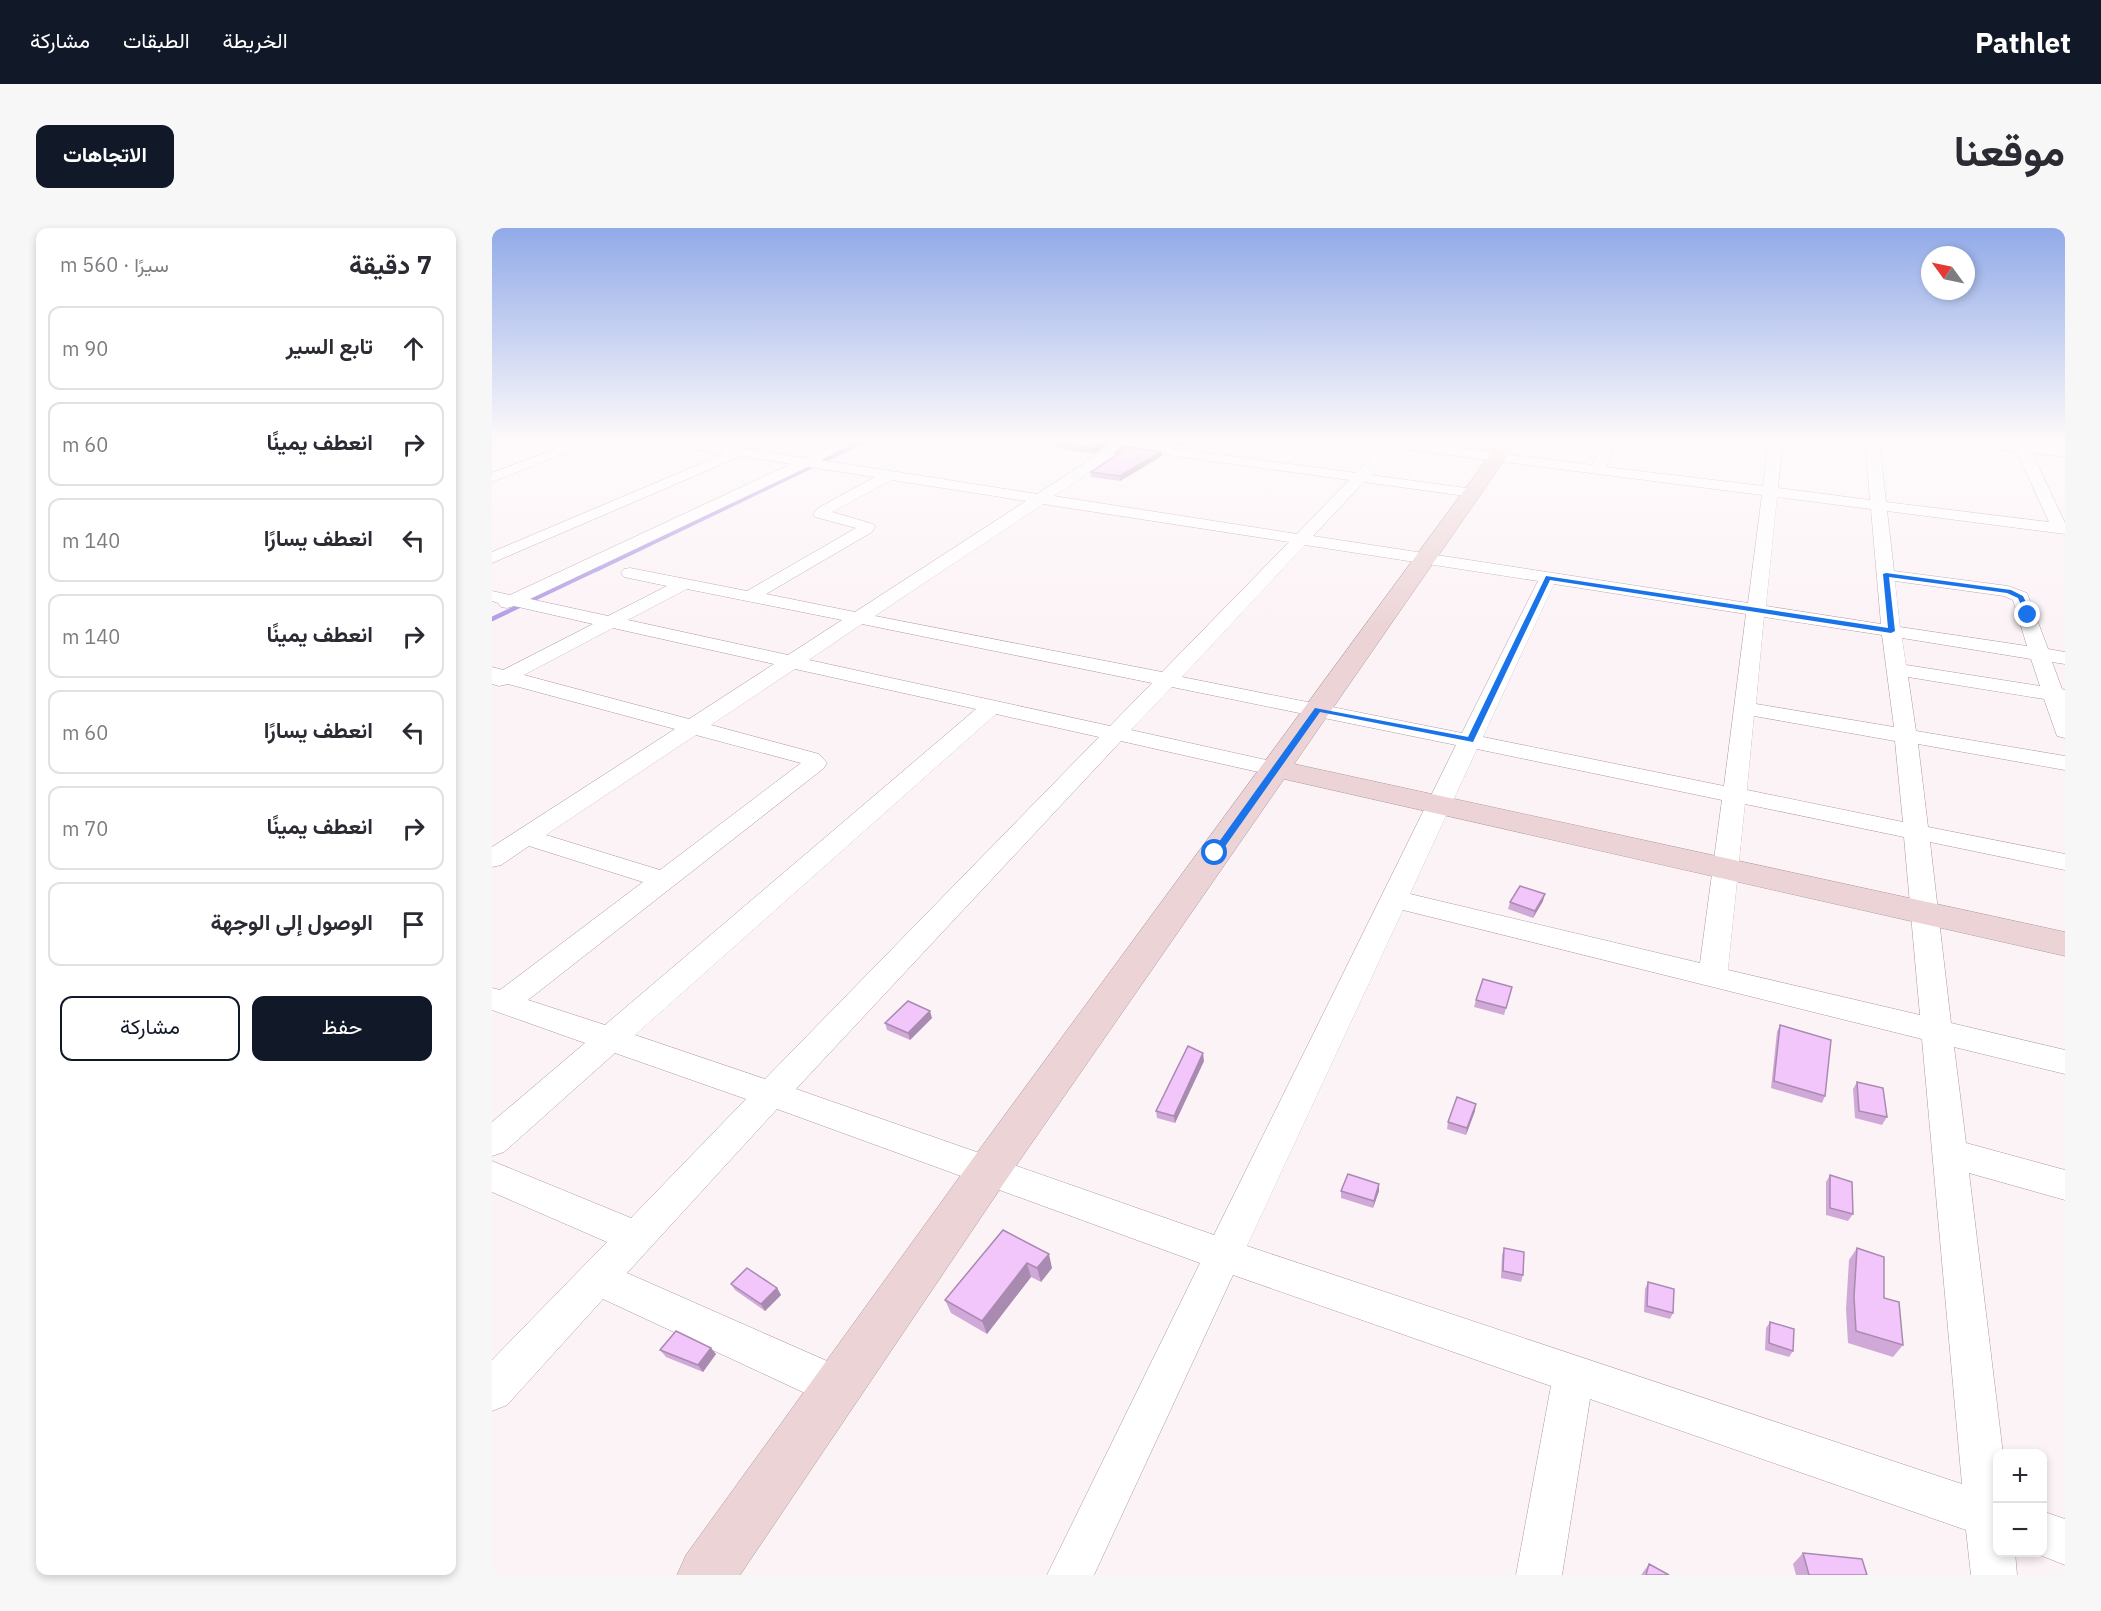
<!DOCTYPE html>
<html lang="ar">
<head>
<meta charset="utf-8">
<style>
  :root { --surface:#fff; --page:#f7f7f7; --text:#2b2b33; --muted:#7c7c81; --line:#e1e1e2; --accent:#111827 }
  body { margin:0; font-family:"IBM Plex Sans",Vazirmatn,sans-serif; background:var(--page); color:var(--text); direction:rtl }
  .controls { position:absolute; right:18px; bottom:18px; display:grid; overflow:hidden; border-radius:12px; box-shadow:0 3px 9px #0003 }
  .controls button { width:54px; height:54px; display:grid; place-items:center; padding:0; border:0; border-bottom:2px solid var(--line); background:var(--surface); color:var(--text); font:30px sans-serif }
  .compass { position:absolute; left:1429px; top:18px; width:54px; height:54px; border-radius:50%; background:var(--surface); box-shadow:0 3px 9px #0003; rotate:303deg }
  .stop { position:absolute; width:18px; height:18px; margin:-14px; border:4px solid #1a73e8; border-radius:50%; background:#fff }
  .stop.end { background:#1a73e8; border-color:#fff; box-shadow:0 2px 6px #0008 }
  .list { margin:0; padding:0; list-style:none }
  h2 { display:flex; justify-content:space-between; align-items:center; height:78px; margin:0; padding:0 24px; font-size:26px }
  h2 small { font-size:20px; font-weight:400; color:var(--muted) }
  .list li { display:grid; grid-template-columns:39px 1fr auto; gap:18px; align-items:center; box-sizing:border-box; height:84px; margin:0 12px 12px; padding:0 12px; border:2px solid var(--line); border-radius:12px }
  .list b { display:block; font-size:22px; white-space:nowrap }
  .list em { font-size:20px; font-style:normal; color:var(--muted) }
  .actions { display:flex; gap:12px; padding:18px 24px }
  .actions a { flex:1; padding:14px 0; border:2px solid var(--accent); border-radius:12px; text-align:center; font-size:21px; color:var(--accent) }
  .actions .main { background:var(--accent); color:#fff }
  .icon { flex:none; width:33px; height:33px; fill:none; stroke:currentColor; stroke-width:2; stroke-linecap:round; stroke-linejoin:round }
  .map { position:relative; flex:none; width:1573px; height:1347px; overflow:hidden; direction:ltr; border-radius:12px }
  header { display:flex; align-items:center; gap:36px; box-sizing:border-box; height:84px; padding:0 30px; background:var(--accent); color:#fff }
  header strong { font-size:28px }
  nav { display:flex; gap:33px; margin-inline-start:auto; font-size:21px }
  .intro { display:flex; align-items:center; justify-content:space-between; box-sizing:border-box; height:144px; padding:0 36px }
  h1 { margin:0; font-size:42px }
  .button { padding:15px 27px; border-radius:12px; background:var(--accent); color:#fff; font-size:21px; font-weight:700 }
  main { display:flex; gap:36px; padding:0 36px }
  aside { flex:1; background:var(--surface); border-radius:12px; box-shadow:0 3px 9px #0003 }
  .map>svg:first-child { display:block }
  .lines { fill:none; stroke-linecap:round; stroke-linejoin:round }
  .stream-far1 { stroke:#ae9be7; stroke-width:4 }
  .stream { stroke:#ae9be7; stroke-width:4.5 }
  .street-casing { stroke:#ae98a2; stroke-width:1 }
  .secondary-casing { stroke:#ae98a2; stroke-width:1 }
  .street { fill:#fff; fill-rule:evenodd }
  .secondary { fill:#ecd4d6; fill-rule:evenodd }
  .wall { fill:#d0a9d8 }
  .shaded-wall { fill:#a98ab0 }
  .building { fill:#f2c5fb; stroke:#a98ab0; stroke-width:1.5 }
  .route { fill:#1a73e8 }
</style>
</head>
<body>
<header>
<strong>Pathlet</strong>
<nav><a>الخريطة</a><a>الطبقات</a><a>مشاركة</a></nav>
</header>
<div class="intro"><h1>موقعنا</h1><a class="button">الاتجاهات</a></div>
<main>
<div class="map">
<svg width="1573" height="1347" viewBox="0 0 1573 1347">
  <rect width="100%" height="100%" fill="#fcf3f7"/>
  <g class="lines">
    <path class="stream-far1" d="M104 342 377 211"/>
    <path class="stream" d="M0 391 107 340"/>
    <defs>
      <path id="street" d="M89 211H109L0 254V245Z
        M158 211H193L313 230 352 211H370L329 232 545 266 629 211H645L643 215 864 245 890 219 861 215 855 211H897L1101 237 1112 211H1125L1114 239 1271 258 1277 211H1291L1286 260 1378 272 1373 211H1387L1394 274 1557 294 1525 224 1445 215 1439 211H1486L1573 221V229L1540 225 1573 295V306L1395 283 1402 343 1516 358 1535 365 1556 421 1573 424V436L1560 434 1570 461 1573 462V510L1565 508 1552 471 1416 449 1424 503 1573 528V542L1426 516 1436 599 1573 626V642L1438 614 1459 795 1573 822V846L1462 819 1474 915 1573 942V972L1477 945 1511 1226H1506V1324H1523L1525 1347H1479L1474 1302 1098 1171 1070 1347H1024L1059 1158 741 1047 602 1347H555L708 1035 285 881 135 1045 360 1144 366 1159 360 1174 345 1180 111 1071 15 1177 0 1183V1132L115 1014 0 964V933L139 990 254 871 123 825 12 924 0 928V894L93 815 0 782V760L8 762 151 654 37 618 9 637 0 639V619L183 501 16 456 7 458 0 456V439L11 442 101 396 22 378 15 380 9 379 6 375 0 373V363L18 367 299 236 249 228 0 335V324L232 226 164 215ZM903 220 1270 267 1256 375 821 308 872 254 981 269 988 265 981 261 879 247ZM632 221 857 252 805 306 562 268ZM316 239 383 249 326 280 321 286 323 289 364 300 255 363 138 340 132 341 129 345 132 349 175 358 116 388 38 371ZM400 252 534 273 363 384 274 366 380 304 383 299 381 296 340 284ZM1285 269 1379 281 1389 396 1274 378ZM551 276 797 314 670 444 383 388ZM813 317 1046 353 970 505 690 449ZM1403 353 1512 368 1521 372 1535 418 1408 399ZM1062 356 1254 386 1232 558 991 509ZM195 361 350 392 296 427 136 392ZM1272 389 1390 407 1402 499 1264 476ZM370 396 660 455 618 498 317 432ZM121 400 282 436 197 491 32 447ZM1410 410 1539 431 1548 458 1414 437ZM303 441 484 481 113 797 36 772 332 540 335 535 327 526 219 497ZM680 459 964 517 722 1007 304 861 629 513 784 548 792 546 796 541 792 536 639 502ZM504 486 607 509 273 851 143 807ZM1262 488 1403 513 1411 594 1255 562ZM204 507 309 535 168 642 54 607ZM985 521 1230 572 1208 735 918 666ZM1253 576 1412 609 1428 787 1236 742ZM911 682 1430 811 1470 1256 755 1018Z
        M1550 1283 1573 1291V1337L1540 1324H1550Z"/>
      <path id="secondary" d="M1010 211H1027L802 536 1573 704V728L792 551 512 955 248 1347H185L194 1327 482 929Z"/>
    </defs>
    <use href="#street" class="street-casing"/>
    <use href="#secondary" class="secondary-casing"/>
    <use href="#street" class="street"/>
    <use href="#secondary" class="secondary"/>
  </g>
  <path class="wall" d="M569 211H625L602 226 563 220V215Z
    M646 211H690L691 216 686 219 646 213Z
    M623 224H669L670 228 628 253 599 249V244L623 228Z
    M1051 673 1041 690 1016 681 1018 674Z
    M1020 759 1012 787 982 779 984 772Z
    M440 790 418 812 395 802 393 795Z
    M1288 797 1333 868 1330 875 1279 860 1285 804Z
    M712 833 683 895 665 890 664 883Z
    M1365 854 1395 889 1390 897 1363 890 1361 861Z
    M983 883 974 907 955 901 956 894Z
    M1338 947 1361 986 1356 993 1334 987V954Z
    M849 963H887L881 980 849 970Z
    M511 1002 560 1040 549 1054 539 1049 495 1106 459 1085 453 1072Z
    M1012 1020 1031 1047 1029 1054 1009 1050 1010 1027Z
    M1365 1020 1392 1070 1411 1117 1401 1129 1356 1115 1354 1081 1357 1032Z
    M1156 1054 1181 1085 1178 1091 1152 1084 1153 1061Z
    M239 1056 285 1060 289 1067 273 1083 243 1062Z
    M1278 1094 1301 1123 1297 1129 1273 1122 1274 1100Z
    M168 1122 224 1126 211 1144 174 1129Z
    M1311 1325 1375 1347H1304L1301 1336Z
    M1157 1336 1177 1347H1149Z"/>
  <path class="shaded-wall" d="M617 211H625L602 226V221Z
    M690 211 691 216 686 219V214Z
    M669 224 670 228 628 253V248Z
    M1053 666 1051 673 1041 690 1043 683Z
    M438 783 440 790 418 812 416 805Z
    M711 825 712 833 683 895 682 888Z
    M984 876 983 883 974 907 975 900Z
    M887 956V963L881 980 882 973Z
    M557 1026 560 1040 549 1054 545 1040Z
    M535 1035 539 1049 495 1106 490 1093Z
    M285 1060 289 1067 273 1083 269 1076Z
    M219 1120 224 1126 211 1144 206 1137Z"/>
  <path class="building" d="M569 211H617L602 221 563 215Z
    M669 211H690L686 214Z
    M632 218 669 224 628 248 599 244 628 225 623 224Z
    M1028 658 1053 666 1043 683 1018 674Z
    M991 751 1020 759 1014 780 984 772Z
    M416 773 438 783 416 805 393 795Z
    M1288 797 1339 812 1333 868 1282 853Z
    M696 818 711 825 682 888 664 883Z
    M1365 854 1391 860 1395 889 1367 883Z
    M965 869 984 876 975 900 956 894Z
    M856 946 887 956 882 973 849 963Z
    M1338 947 1360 954 1361 986 1338 980Z
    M511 1002 557 1026 545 1040 535 1035 490 1093 453 1072Z
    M1012 1020 1032 1024 1031 1047 1011 1043Z
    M1365 1020 1392 1029V1070L1407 1074 1411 1117 1364 1103 1362 1069Z
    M255 1040 285 1060 269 1076 239 1056Z
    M1156 1054 1182 1061 1181 1085 1155 1078Z
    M1278 1094 1302 1101 1301 1123 1277 1115Z
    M184 1103 219 1120 206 1137 168 1122Z
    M1311 1325 1370 1331 1375 1347H1317Z
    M1157 1336 1177 1347H1154Z"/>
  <linearGradient id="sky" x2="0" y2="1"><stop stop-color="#91aae8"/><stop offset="0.53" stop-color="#fefafb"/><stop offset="1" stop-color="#fefafb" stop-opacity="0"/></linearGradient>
  <rect width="1573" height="400" fill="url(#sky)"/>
  <path class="route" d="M1394 345 1519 362 1531 368 1540 387 1534 388 1526 370 1515 365 1397 349 1403 403 1399 405 1058 352 981 514 828 484 727 627 719 625 823 480 976 509 1054 348 1396 400 1391 346Z"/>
</svg>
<div class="controls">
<button>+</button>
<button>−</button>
</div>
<svg class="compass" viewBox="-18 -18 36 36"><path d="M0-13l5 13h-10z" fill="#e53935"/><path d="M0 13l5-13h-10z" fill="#7c7c81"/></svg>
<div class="stop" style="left:723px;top:625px"></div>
<div class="stop end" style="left:1536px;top:387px"></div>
</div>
<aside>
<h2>7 دقيقة<small>سيرًا · 560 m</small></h2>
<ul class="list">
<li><svg class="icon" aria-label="ahead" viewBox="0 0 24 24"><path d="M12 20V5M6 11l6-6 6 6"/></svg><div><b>تابع السير</b></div><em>90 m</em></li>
<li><svg class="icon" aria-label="right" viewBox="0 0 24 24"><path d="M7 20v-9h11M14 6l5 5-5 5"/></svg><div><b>انعطف يمينًا</b></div><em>60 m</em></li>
<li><svg class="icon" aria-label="left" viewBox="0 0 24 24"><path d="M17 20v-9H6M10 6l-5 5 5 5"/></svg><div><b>انعطف يسارًا</b></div><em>140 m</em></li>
<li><svg class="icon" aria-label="right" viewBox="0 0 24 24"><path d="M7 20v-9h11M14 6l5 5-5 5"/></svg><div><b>انعطف يمينًا</b></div><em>140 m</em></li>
<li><svg class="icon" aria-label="left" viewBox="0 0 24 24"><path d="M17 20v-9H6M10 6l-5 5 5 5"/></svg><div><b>انعطف يسارًا</b></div><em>60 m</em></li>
<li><svg class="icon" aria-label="right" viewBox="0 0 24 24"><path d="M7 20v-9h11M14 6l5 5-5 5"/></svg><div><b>انعطف يمينًا</b></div><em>70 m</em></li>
<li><svg class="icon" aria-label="arrive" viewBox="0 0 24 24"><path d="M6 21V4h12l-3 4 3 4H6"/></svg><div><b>الوصول إلى الوجهة</b></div></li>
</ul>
<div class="actions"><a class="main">حفظ</a><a>مشاركة</a></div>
</aside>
</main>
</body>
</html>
